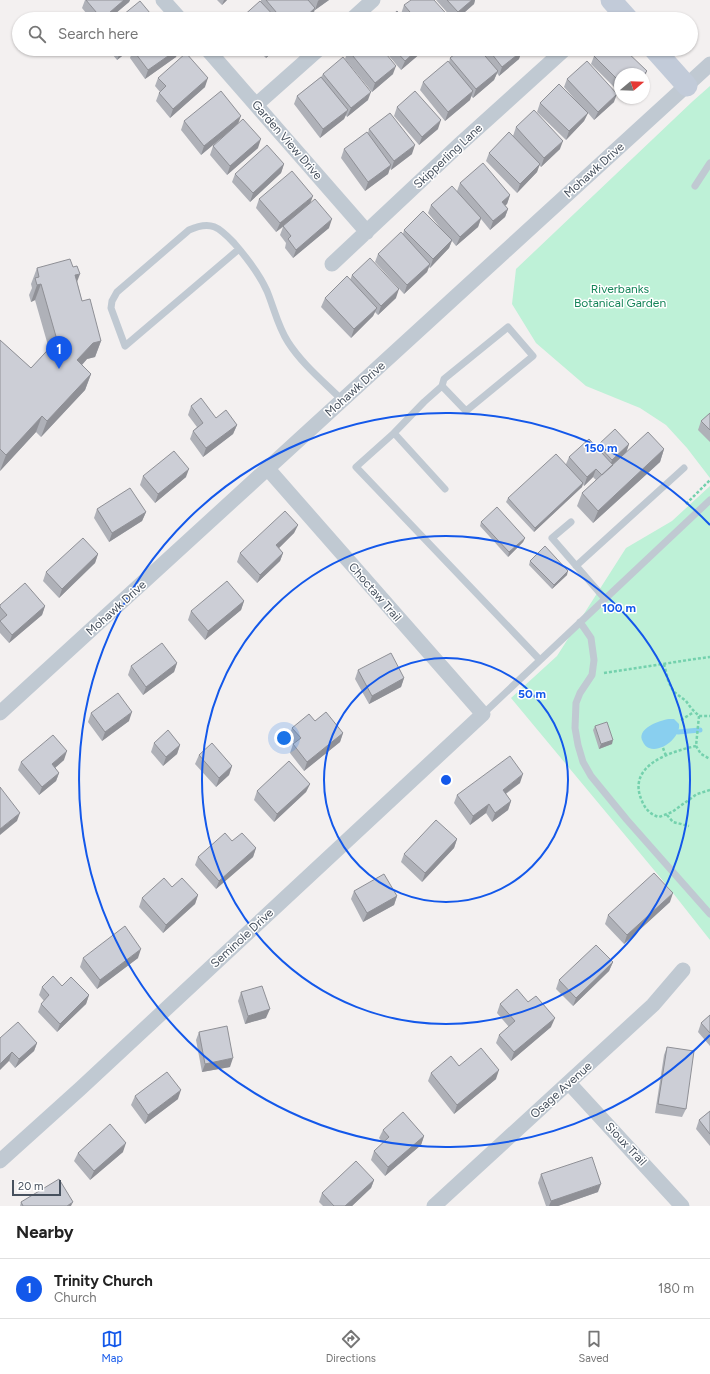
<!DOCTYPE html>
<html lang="en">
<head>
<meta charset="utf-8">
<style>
  :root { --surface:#fff; --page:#f2f2f2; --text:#222; --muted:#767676; --line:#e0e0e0; --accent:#1358ea }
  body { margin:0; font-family:Figtree,sans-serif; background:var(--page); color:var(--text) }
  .compass { position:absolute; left:614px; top:68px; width:36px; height:36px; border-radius:50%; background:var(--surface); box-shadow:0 1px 3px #0004; rotate:71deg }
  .scale { position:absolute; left:12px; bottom:10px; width:49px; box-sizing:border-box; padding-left:4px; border:2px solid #47515e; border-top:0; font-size:11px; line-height:14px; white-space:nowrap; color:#47515e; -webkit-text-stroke:3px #fff; paint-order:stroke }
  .you { position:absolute; left:284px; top:738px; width:14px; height:14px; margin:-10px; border:3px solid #fff; border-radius:50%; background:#1a73e8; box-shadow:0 0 0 6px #1a73e833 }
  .badge { display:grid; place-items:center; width:26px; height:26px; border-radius:50%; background:var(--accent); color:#fff; font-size:13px; font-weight:700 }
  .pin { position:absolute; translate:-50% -33px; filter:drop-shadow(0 1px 2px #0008) }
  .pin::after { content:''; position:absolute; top:21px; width:14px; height:12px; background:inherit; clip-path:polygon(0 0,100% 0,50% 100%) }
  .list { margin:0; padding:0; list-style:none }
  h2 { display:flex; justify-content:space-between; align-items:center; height:52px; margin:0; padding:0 16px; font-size:17px }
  h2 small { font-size:13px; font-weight:400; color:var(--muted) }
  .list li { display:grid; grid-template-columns:26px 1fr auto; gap:12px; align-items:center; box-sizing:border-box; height:60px; padding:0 16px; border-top:1px solid var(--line) }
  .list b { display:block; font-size:15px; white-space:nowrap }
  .list p { margin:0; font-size:13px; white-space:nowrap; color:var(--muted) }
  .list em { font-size:13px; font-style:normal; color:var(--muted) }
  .icon { flex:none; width:22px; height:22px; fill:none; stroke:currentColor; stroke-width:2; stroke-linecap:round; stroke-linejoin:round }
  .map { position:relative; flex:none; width:710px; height:1206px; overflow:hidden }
  .search { position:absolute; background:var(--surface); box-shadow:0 1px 3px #0004; left:12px; right:12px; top:12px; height:44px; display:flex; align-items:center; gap:10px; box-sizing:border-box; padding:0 14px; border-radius:22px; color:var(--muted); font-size:15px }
  .sheet { height:112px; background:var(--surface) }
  nav { display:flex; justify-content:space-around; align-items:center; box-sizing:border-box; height:56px; border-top:1px solid var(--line); background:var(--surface); font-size:11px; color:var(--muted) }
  nav a { display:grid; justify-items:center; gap:2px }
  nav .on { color:var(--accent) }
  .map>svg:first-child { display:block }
  .green { fill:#bef1d7 }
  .water { fill:#89cfef }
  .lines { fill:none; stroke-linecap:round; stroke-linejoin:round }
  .stream { stroke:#89cfef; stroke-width:5 }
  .path { stroke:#74d1ad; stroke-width:2.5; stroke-dasharray:3 2; stroke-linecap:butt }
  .lane { stroke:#c0c9d2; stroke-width:7 }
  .street { stroke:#c0c9d2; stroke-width:15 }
  .secondary { stroke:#c2cbd9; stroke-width:21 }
  .wall { fill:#afb1b8 }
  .shaded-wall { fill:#8f9096 }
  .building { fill:#ccced6; stroke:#8f9096 }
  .ring { fill:none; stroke:#1358ea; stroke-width:2 }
  .labels { text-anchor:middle; stroke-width:3; stroke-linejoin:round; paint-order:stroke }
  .street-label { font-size:12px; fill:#47515e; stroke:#fff }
  .park-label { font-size:12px; fill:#148458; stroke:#fff }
  .centre { fill:#1358ea; stroke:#fff; stroke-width:2 }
  .ring-label { font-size:12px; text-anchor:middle; font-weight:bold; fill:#1358ea; stroke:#fff; stroke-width:3; stroke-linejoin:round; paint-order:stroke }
</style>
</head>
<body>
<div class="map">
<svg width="710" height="1206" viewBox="0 0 710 1206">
  <rect width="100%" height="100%" fill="#f3f0f0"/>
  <path class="green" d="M710 86V478L687 448 666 425 640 408 586 386 536 343 512 304 516 269 693 101Z
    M710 486V940L669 888 511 698 557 656 626 548 672 521Z"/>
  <path class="water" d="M669 719H674L679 724C681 737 661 753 649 748 646 747 644 744 643 742 635 729 660 720 669 719Z"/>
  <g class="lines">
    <path class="stream" d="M678 732 700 730"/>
    <path class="path" d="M686 504 710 480
      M664 664 668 680 671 687 674 692 686 701 691 708 699 716H710
      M604 673 695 659 710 657
      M699 716 696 746 701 754 710 759
      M681 720 694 712
      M696 746C669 752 626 766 642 801 645 809 651 815 659 817L672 812 697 794 710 790
      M663 748 666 756
      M667 815 673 822 689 826"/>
    <path class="lane" d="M695 186 710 163
      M239 249 125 346 111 308 112 301 117 292 189 230C211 220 219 227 234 243 247 258 259 273 267 291 274 308 278 327 288 342 302 364 324 382 342 400
      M394 433 424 402 442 386 466 411 533 356 508 327 444 379 442 386
      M445 489 394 433 356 467 540 660
      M571 522 552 538 605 599
      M576 566 684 468
      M580 622 591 638 594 660 592 675 580 693 576 703 575 728 578 745 583 762 591 776 627 820 710 914
      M483 714 710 500"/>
    <path class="street" d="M163 0 180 19
      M352 19 373 0
      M207 49 367 232
      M256 105 319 49
      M332 264 460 144 565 49
      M0 713 710 64
      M569 1083 682 1206
      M0 1161 81 1088 483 714 268 469
      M434 1206 653 1005 683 970"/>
    <path class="secondary" d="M611 0 628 19
      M654 49 687 86"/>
  </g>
  <path class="wall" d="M85 0H130L129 2 109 19H91L82 8Z
    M217 0H227L222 5Z
    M261 0H329L315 10 312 17 310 19H241L261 1Z
    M436 0H475L474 4 457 19H453Z
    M404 5 451 19H405L401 14Z
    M108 49H131L117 60Z
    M134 49H179L176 57 145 79 130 58 133 50Z
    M257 49H276L266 58Z
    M383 49H423L422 52 401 70Z
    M461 49H520L519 59 499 76 497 73 494 80 473 98 471 96 470 100 445 121 420 90 423 82 449 62 450 58Z
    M348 50 393 74 372 92 345 59Z
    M594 56 620 74V91L619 92 591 64Z
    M323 74 368 100 347 117 346 115 344 119 320 138 294 104 297 96 321 77Z
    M158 78 205 87 170 118 156 101 159 93 160 92 155 86Z
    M567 79 614 102 594 120 588 113 584 121 566 140 537 112 540 103 585 111 564 87Z
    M397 107 438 129 419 145 394 116Z
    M184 121 239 123 258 148 227 175 210 155 213 146 225 135 201 155 181 130Z
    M516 127 560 149 541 167 539 165 537 172 517 193 486 161 489 153 513 136Z
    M369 129 412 154 391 170 390 168 388 174 365 191 341 158 344 149 368 133Z
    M284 164 281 173 250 202 232 182 235 174Z
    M460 183 510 195 507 204 505 205 508 209 505 217 490 230 481 219 478 227 456 246 452 241 449 248 430 268 429 267 427 272 404 294 375 262 378 254 403 234 404 230H442L428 213 431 205 457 191Z
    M259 199 310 203 329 228 293 258 285 248 286 243 280 235 283 227 276 232 256 208Z
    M37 268 77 281 82 301 101 341 95 357 87 359 82 365 91 374 85 390 41 437 36 432 0 471V340L31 368 49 349 35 300 31 302 29 295 32 288 31 284Z
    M352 275 396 298 378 315 375 312 373 316 351 338 321 307 325 298 350 280Z
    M191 406 216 418 237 425 233 434 203 457 190 439 193 431 197 427 188 415Z
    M710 413V442L698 430 701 421Z
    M629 444 626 453 664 449 660 462 593 523 577 506 582 493 596 480 593 477 584 486 583 484 582 487 534 532 506 502 508 498 566 464 569 457 597 448 598 445Z
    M143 476 186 477 155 503 140 485Z
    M97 509 146 512 142 521 109 542 94 518Z
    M481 522 525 538 523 542 508 557 480 526Z
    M298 525 294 533 279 548 283 553 280 561 257 583 237 562 240 553Z
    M98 554 95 563 59 598 43 581 46 572Z
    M530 561 567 575 552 589 529 565Z
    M244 601 241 610 205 640 188 620 191 611Z
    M0 605 45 606 42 615 9 643 0 633Z
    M177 663 174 672 143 695 128 675 131 666Z
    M358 670 404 678 401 687 369 704 355 679Z
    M91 713 129 721 102 741 88 722Z
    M315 721 343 733 340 742 304 771 290 753 293 744 294 743 289 736 292 728Z
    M595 726 612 744 599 749 593 730Z
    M154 743 180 745 177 754 163 766 151 752Z
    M199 755 232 766 229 775 216 787 195 764Z
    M64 760 55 768 59 773 56 781 39 795 18 770 21 762Z
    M520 783 506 794 511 801 508 810 492 822 486 813 470 825 454 803 457 795Z
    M310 784 306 792 274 822 254 800 257 791Z
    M457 839 454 848 422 882 401 862 404 854Z
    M232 841 256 848 253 857 216 889 195 865 198 857Z
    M172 887 198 895 195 904 163 933 139 907 142 898Z
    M354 891 397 896 394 905 363 922 351 899Z
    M670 902 624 944 605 924 608 915Z
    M83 958H138L97 989 80 967Z
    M613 962 609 971 573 1006 556 989 559 980Z
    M62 986 89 995 86 1004 57 1032 38 1012 41 1004 44 1001 39 995 42 987Z
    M241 992 266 1018 245 1024 238 1001Z
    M528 1002 551 1027 511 1061 496 1043 499 1035 509 1027 497 1013 500 1004Z
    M710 1015V1046L698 1032 701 1023Z
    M199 1032 230 1067 202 1072 196 1040Z
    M0 1038 37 1043 34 1051 15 1068 9 1061Z
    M667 1047 686 1109 682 1117 655 1113 664 1055Z
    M459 1066 496 1079 454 1114 428 1081 431 1073Z
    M135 1096 178 1099 145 1124 131 1105Z
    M710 1111V1146L696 1129 699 1120Z
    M383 1130 424 1136 421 1145 385 1176 371 1160 374 1151 383 1143 379 1138Z
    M123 1152 90 1180 74 1161 78 1153Z
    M541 1174 598 1192 558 1206H546L538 1183Z
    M374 1180 371 1188 352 1206H323L319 1202 322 1193Z
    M21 1202 71 1206H20Z"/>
  <path class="shaded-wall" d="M124 0H130L129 2 109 19H102Z
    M224 0H227L222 5Z
    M319 0H329L315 10 318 1Z
    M472 0H475L474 4 457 19H455L458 12Z
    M315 8 312 17 310 19H303Z
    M123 49H131L117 60 121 51Z
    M178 49H179L176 57 145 79 148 70Z
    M270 49H276L266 58 269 50Z
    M418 49H423L422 52 401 70 405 61Z
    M522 51 519 59 499 76 502 67Z
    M396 66 393 74 372 92 375 83Z
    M498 71 494 80 473 98 476 89Z
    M647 71 644 79V74Z
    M208 78 205 87 170 118 173 109Z
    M473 91 470 100 445 121 448 112Z
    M371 92 368 100 347 117 351 108Z
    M617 94 614 102 594 120 598 112Z
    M348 110 344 119 320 138 323 129Z
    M588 113 584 121 566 140 569 131Z
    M241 116 238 124 201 155 204 146Z
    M441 120 438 129 419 145 422 137Z
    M261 139 258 148 227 175 230 166Z
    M563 141 560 149 541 167 544 158Z
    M415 145 412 154 391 170 394 161Z
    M284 164 281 173 250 202 253 193Z
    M540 164 537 172 517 193 520 184Z
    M391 165 388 174 365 191 368 182Z
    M510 195 507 204 499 211 502 202Z
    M313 196 310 204 276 232 280 223Z
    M508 209 505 217 490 230 493 221Z
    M481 218 478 227 456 246 460 237Z
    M332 219 329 228 293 258 296 250Z
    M452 240 449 248 430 268 433 259Z
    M430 264 427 272 404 294 407 285Z
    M80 274 74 290 75 275Z
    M41 284 35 300 31 302 37 285Z
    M399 289 396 298 378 315 381 306Z
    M377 308 373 316 351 338 354 329Z
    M101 341 95 357 87 359 71 377 77 360 93 343Z
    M91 374 85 390 41 437 47 421Z
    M42 416 36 432 0 471 6 455Z
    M237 425 233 434 203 457 206 448Z
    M629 444 626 453 609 469 612 460Z
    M664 449 660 462 593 523 598 511Z
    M189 469 186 477 155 503 158 494Z
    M596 469 593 477 584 486 587 477Z
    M583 483 582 487 534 532 535 528Z
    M146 512 142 521 109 542 112 533Z
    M298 525 294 533 273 554 276 545Z
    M525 538 523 542 508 557 509 552Z
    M283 553 280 561 257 583 260 575Z
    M98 554 95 563 59 598 62 589Z
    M568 571 567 575 552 589 554 585Z
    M244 601 241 610 205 640 208 631Z
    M45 606 42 615 9 643 12 635Z
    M177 663 174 672 143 695 146 687Z
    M404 678 401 687 369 704 372 696Z
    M132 712 129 721 102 741 105 732Z
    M343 733 340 742 304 771 307 762Z
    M613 740 612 744 599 749 601 744Z
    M180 745 177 754 163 766 166 757Z
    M67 751 64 760 49 773 52 764Z
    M232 766 229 775 216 787 219 778Z
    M59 773 56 781 39 795 42 787Z
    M523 774 520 783 499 798 503 790Z
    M310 784 306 792 274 822 277 814Z
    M511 801 508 810 492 822 495 813Z
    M489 804 486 813 470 825 473 816Z
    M20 813 17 821 0 835V829Z
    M457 839 454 848 422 882 425 873Z
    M256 848 253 857 216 889 219 881Z
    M673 893 670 902 624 944 627 935Z
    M198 895 195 904 163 933 166 925Z
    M397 896 394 905 363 922 367 913Z
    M141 949 138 958 97 989 100 980Z
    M613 962 609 971 573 1006 576 998Z
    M89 995 86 1004 57 1032 60 1024Z
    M270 1009 266 1018 245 1024 248 1016Z
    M555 1018 551 1027 511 1061 514 1052Z
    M37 1043 34 1051 15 1068 19 1059Z
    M12 1052 9 1061 0 1070V1064Z
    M233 1058 230 1067 202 1072 205 1064Z
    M499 1070 496 1079 454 1114 457 1105Z
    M181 1090 178 1099 145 1124 148 1115Z
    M424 1136 421 1145 385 1176 388 1167Z
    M126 1143 123 1152 90 1180 94 1171Z
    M374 1180 371 1188 352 1206H345Z
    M601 1184 598 1192 558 1206H549L551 1201Z
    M73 1202 71 1206H67Z"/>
  <path class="building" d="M86 0H124L102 19Z
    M266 0H308L315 8 303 19H282Z
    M411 0H434L451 19H416L404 5Z
    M447 0H472L458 12Z
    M140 1 155 19H118Z
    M260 1 277 19H241V18Z
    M397 11 404 19H388Z
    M493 15 496 19H488Z
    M119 49H123L121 51Z
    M134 49H178L148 70 133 50Z
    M350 49H382L396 66 375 83 348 50Z
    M394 49H418L405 61Z
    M461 49H479L498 71 476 89 450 58Z
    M488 49H520L522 51 502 67Z
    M600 49H624L647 71 644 74H620V82L594 56Z
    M186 53 208 78 173 109 159 93 166 86 158 78Z
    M343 57 371 92 351 108 323 74Z
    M448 61 473 91 448 112 423 82Z
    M587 61 617 94 598 112 567 79Z
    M321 77 348 110 323 129 297 96Z
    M559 84 588 113 569 131 540 103Z
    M221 91 241 116 204 146 184 121Z
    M415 91 441 120 422 137 397 107Z
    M534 110 563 141 544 158 516 127Z
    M390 113 415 145 394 161 369 129Z
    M243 119 261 139 230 166 213 146Z
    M367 132 391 165 368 182 344 149Z
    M509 132 540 164 520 184 489 153Z
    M267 145 284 164 253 193 235 174Z
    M483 163 510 195 502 202 508 209 493 221 460 183Z
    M292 171 313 196 280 223 259 199Z
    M452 186 481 218 460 237 431 205Z
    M315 199 332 219 296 250 288 239 291 236 283 226Z
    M423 211 452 240 433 259 404 230Z
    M401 232 430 264 407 285 378 254Z
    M370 258 399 289 381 306 352 275Z
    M70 259 73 267 77 266 80 274 75 275 82 301 90 299 101 341 93 343 77 360 91 374 47 421 42 416 6 455 0 449V340L31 368 57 340 41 284 37 285 35 278 39 277 37 268Z
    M347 276 377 308 354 329 325 298Z
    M201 398 216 418 226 410 237 425 206 448 193 431 203 423 191 406Z
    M710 413V430L701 421Z
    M615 429 629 444 612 460 598 445Z
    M648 432 664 449 598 511 582 493Z
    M589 439 613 465 602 475 596 469 587 477 569 457Z
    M174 451 189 469 158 494 143 476Z
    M556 454 583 483 535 528 508 498Z
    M130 488 146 512 112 533 97 509Z
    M497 507 525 538 509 552 481 522Z
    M285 511 298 525 276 545 283 553 260 575 240 553Z
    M83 538 98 554 62 589 46 572Z
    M545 546 568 571 554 585 530 561Z
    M227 581 244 601 208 631 191 611Z
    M25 583 45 606 12 635 0 621 7 615 0 607V605Z
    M162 643 177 663 146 687 131 666Z
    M391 653 404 678 372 696 358 670Z
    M118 693 132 712 105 732 91 713Z
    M326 712 343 733 307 762 293 744 301 738 292 728 309 714 315 721Z
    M607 722 613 740 601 744 595 726Z
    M168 730 180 745 166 757 154 743Z
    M53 735 67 751 52 764 59 773 42 787 21 762Z
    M212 743 232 766 219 778 199 755Z
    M510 756 523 774 503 790 511 801 495 813 489 804 473 816 457 795Z
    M289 761 310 784 277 814 257 791Z
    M0 787 20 813 0 829Z
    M436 820 457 839 425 873 404 854Z
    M225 833 232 841 242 833 256 848 219 881 198 857Z
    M654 873 673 893 627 935 608 915Z
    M384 874 397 896 367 913 354 891Z
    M164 878 172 887 182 878 198 895 166 925 142 898Z
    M125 926 141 949 100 980 83 958Z
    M596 945 613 962 576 998 559 980Z
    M53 976 62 986 71 977 89 995 60 1024 41 1004 49 995 42 987Z
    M262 986 270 1009 248 1016 241 992Z
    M517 989 528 1002 536 996 555 1018 514 1052 499 1035 515 1021 500 1004Z
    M710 1015V1033L701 1023Z
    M18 1022 37 1043 19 1059 12 1052 0 1064V1038Z
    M227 1026 233 1058 205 1064 199 1032Z
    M667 1047 694 1051 686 1109 658 1104Z
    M481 1048 499 1070 457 1105 431 1073 451 1056 459 1066Z
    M167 1072 181 1090 148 1115 135 1096Z
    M710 1111V1134L699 1120Z
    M403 1112 424 1136 388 1167 374 1151 389 1137 383 1130Z
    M110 1124 126 1143 94 1171 78 1153Z
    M592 1157 601 1184 551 1201 541 1174Z
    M356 1161 374 1180 345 1206H334L322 1193Z
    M59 1179 73 1202 67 1206H23L21 1202Z"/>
  <g class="ring">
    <circle cx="446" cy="780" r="122"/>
    <circle cx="446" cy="780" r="244"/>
    <path d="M710 1035A367 367 0 1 1 710 525"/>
  </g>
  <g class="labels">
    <g class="street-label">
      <text transform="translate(287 140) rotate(49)" y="4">Garden View Drive</text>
      <text transform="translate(448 156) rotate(-43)" y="4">Skipperling Lane</text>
      <text transform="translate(594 170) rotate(-42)" y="4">Mohawk Drive</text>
      <text transform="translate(355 389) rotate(-42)" y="4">Mohawk Drive</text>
      <text transform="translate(375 592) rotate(49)" y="4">Choctaw Trail</text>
      <text transform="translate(116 608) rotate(-42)" y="4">Mohawk Drive</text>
      <text transform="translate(242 938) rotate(-43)" y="4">Seminole Drive</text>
      <text transform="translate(561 1090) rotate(-42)" y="4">Osage Avenue</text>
      <text transform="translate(626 1144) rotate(47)" y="4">Sioux Trail</text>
    </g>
    <g class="park-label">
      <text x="620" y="293">Riverbanks<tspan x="620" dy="14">Botanical Garden</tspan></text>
    </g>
  </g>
  <circle cx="446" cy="780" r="6" class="centre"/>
  <g class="ring-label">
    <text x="601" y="452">150 m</text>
    <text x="619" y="612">100 m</text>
    <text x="532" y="698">50 m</text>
  </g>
</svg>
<svg class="compass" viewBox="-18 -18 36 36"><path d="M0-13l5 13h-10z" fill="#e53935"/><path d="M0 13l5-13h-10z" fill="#767676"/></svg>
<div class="scale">20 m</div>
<div class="you"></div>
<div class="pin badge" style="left:59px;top:369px">1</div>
<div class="search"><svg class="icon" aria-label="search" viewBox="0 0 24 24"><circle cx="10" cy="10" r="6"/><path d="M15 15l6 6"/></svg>Search here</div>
</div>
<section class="sheet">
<h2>Nearby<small></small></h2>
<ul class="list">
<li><span class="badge">1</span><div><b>Trinity Church</b><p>Church</p></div><em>180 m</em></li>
</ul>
</section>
<nav>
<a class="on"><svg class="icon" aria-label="map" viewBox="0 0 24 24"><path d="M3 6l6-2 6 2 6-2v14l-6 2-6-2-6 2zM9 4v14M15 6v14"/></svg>Map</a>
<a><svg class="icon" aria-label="directions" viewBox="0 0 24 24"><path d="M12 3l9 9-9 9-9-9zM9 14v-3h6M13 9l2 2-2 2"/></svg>Directions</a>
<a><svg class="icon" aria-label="saved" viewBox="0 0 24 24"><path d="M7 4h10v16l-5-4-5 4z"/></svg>Saved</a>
</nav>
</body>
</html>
